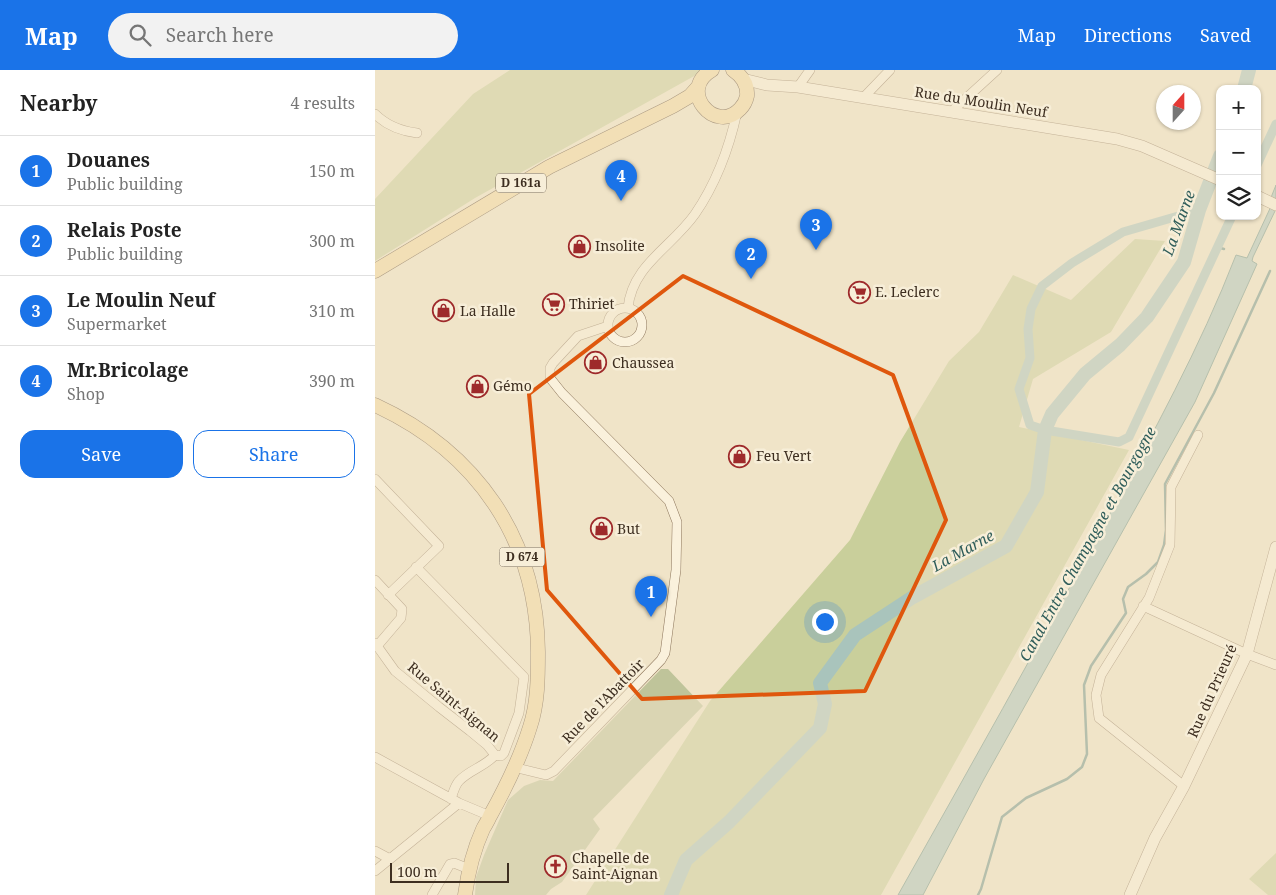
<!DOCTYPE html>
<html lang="en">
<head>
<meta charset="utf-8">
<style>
  :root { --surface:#fff; --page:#f2f2f2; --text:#222; --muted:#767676; --line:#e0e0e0; --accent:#1a73e8 }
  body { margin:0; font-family:"Noto Serif",serif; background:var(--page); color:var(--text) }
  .controls { position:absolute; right:15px; top:15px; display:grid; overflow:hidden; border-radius:10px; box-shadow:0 1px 4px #0004 }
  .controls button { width:45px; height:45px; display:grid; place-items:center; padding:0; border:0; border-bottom:1px solid var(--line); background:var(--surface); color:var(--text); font:25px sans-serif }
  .compass { position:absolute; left:781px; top:15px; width:45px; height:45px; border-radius:50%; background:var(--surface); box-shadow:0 1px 4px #0004; rotate:21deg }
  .scale { position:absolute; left:15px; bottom:12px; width:119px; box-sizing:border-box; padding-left:5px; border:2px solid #3d2e20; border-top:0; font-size:14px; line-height:18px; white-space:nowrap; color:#3d2e20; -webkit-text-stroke:4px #f7eed8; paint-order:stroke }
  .you { position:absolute; left:449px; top:551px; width:18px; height:18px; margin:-12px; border:4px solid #fff; border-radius:50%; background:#1a73e8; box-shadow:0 0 0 8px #1a73e833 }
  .badge { display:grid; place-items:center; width:32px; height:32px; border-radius:50%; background:var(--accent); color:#fff; font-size:16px; font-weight:700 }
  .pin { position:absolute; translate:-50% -41px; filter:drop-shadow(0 1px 2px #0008) }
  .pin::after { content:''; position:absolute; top:26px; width:18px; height:15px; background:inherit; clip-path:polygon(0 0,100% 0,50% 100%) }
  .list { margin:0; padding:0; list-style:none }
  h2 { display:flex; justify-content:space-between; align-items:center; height:65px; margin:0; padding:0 20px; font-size:21px }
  h2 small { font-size:16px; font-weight:400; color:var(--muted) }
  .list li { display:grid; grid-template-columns:32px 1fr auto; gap:15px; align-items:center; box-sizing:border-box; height:70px; padding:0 20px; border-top:1px solid var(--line) }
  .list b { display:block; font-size:19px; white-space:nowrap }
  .list p { margin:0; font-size:16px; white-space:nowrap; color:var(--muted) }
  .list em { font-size:16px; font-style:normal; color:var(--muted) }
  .actions { display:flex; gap:10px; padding:15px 20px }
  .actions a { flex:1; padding:11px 0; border:1px solid var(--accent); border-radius:15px; text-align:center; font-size:18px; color:var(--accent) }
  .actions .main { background:var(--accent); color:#fff }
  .icon { flex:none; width:28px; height:28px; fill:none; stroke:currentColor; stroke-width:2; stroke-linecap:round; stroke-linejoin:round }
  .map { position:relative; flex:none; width:901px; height:825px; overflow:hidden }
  header { display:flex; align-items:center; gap:30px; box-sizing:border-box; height:70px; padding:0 25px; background:var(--accent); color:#fff }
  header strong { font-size:24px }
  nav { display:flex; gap:28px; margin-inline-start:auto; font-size:18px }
  .search { width:350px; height:45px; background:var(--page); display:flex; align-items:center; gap:12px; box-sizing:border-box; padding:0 18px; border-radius:28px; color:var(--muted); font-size:19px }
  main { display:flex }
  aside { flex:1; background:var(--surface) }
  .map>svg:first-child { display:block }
  .green { fill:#c9cf9b }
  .cemetery { fill:#bfc49a }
  .water { fill:#a9c4bc; stroke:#6f938a }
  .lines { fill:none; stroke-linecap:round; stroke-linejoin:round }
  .stream { stroke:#6f938a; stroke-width:2.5 }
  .canal { stroke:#a9c4bc; stroke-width:9 }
  .river { stroke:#a9c4bc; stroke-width:14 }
  .minor-casing { stroke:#8d765c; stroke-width:10 }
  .tertiary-casing { stroke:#8d765c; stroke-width:12 }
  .primary-casing { stroke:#5b4430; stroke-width:15 }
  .minor { stroke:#faf1dc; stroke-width:9 }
  .tertiary { stroke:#faf1dc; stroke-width:11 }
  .primary { stroke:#f3d9a0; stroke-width:14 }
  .marked { fill:none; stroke:#df570d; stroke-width:4; stroke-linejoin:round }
  .labels { text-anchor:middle; stroke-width:5; stroke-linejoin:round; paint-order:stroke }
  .shield { fill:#f7eed8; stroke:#756857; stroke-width:1 }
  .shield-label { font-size:12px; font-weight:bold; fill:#3d2e20 }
  .street-label { font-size:14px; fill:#3d2e20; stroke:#f7eed8 }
  .poi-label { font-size:14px; fill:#3d2e20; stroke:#f7eed8; text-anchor:start }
  .water-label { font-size:15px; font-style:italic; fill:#2f5d5a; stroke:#f7eed8 }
</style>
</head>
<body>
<header>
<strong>Map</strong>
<div class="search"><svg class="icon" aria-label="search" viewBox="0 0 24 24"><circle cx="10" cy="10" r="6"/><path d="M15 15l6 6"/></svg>Search here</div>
<nav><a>Map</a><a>Directions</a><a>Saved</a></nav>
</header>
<main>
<aside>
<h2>Nearby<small>4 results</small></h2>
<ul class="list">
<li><span class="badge">1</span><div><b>Douanes</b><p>Public building</p></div><em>150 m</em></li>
<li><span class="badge">2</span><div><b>Relais Poste</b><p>Public building</p></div><em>300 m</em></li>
<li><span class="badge">3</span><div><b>Le Moulin Neuf</b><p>Supermarket</p></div><em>310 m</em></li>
<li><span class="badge">4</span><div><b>Mr.Bricolage</b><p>Shop</p></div><em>390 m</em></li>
</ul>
<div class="actions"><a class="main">Save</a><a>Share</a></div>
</aside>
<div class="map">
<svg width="901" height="825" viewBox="0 0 901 825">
  <rect width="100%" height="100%" fill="#f0e4c8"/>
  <path class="green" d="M135 0H330L100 128 0 191V129L98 24Z
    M760 169 790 171 736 262 658 309 644 357 754 380 506 825H211L335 631 475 470 525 372 574 291 604 262 638 205 696 230Z
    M901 783V825H893L874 809Z"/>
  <path class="cemetery" d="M286 599H293L328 636 218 749 225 759 187 812 176 819 171 825H100L101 807 109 785 133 730 149 716 165 710 178 711Z"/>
  <path class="water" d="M901 115V139L878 187 877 191 882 194 820 332 609 709 548 825H523C593 701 663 576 731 451 777 364 825 278 861 185L872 188 898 132 895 130Z"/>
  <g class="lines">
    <path class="stream" d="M842 177 849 179
      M603 825 606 819 627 747 651 728 692 709 707 697 712 684 709 615 716 596 751 543 748 529 753 517 771 504 783 492 789 475 791 460 790 414 839 323 895 201"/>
    <path class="canal" d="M882 95 901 54
      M824 140 748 162 697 193 667 216 656 239 653 259 655 288 644 319 655 355 670 360 744 372 754 367 857 146"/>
    <path class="river" d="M869 19 874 0
      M296 825 311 790 354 752 445 658 450 634 445 613 480 565 538 527 631 476 662 422 670 360 677 344 710 304 745 275 772 247 809 192 824 140 845 86"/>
    <defs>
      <path id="minor" d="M423 17 435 0
        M489 27 515 0
        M576 42 622 0
        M0 44C11 55 26 61 42 63
        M253 238C257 195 297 177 320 144 342 112 354 79 362 42
        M233 255a17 17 0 1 1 34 0a17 17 0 1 1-34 0Z
        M0 409 64 476 13 525
        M41 497 149 607 144 643 129 683 126 686 120 685
        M0 510 27 539 26 548 3 575
        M768 536 872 584 901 595
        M0 573 20 601 64 637 95 661 112 675 120 685C111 696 94 700 84 711 80 715 78 723 76 729
        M0 687 84 733 115 746
        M138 697 171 705 179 701 286 590 290 583 301 500 302 452 294 431 187 323 175 308V298L178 293 203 266 233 256
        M809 716 724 648 721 625 726 605 774 528 795 475 796 417 823 365
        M0 781 15 789
        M0 801 84 733
        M57 825 75 794 79 793 94 799"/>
      <path id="tertiary" d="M368 9 392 15 423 17 742 69 767 76 845 110
        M882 126 901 135
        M755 825 780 768 809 716 872 584 901 477"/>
      <path id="primary" d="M337 0C302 20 340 65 365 39 369 35 371 31 372 26 373 14 367 6 358 0
        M0 201 174 97 298 36 315 26 323 17
        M0 335C102 382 162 469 163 582 163 607 163 633 155 657 146 686 130 719 115 746 113 751 110 755 108 759 98 781 93 802 90 825"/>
    </defs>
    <use href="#minor" class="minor-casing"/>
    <use href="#tertiary" class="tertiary-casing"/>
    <use href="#primary" class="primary-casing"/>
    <use href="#minor" class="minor"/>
    <use href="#tertiary" class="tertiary"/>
    <use href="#primary" class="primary"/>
  </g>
  <path d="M0 0H901V825H0ZM308 206 518 305 571 450 490 621 267 629 172 520 154 324Z" fill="#f0e4c8" fill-opacity=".55" fill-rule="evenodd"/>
  <path class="marked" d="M308 206 518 305 571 450 490 621 267 629 172 520 154 324Z"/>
  <defs>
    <symbol id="shop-ring" viewBox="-11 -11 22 22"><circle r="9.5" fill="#f7eed8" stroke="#9e2a2b" stroke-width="1.5"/><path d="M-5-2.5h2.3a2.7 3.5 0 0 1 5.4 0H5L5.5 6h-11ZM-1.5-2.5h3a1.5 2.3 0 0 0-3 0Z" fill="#9e2a2b"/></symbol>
    <symbol id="supermarket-ring" viewBox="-11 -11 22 22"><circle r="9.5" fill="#f7eed8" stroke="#9e2a2b" stroke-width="1.5"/><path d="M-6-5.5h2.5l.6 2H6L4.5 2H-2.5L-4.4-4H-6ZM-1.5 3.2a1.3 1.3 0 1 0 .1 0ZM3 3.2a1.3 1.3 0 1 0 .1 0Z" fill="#9e2a2b"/></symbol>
    <symbol id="church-ring" viewBox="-11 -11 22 22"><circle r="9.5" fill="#f7eed8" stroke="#9e2a2b" stroke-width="1.5"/><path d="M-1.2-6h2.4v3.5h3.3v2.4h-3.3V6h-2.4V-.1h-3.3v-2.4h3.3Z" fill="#9e2a2b"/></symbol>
  </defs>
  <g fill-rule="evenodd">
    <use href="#shop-ring" x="192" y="164" width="25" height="25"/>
    <use href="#supermarket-ring" x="472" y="210" width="25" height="25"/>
    <use href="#supermarket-ring" x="166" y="222" width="25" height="25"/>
    <use href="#shop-ring" x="56" y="228" width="25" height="25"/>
    <use href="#shop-ring" x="208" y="280" width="25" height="25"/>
    <use href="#shop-ring" x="90" y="304" width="25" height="25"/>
    <use href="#shop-ring" x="352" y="374" width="25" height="25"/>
    <use href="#shop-ring" x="214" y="446" width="25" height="25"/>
    <use href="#church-ring" x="168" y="784" width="25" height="25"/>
  </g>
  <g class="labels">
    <g class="shield">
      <rect x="121" y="103.5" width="50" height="19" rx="4"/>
      <rect x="124.5" y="477.5" width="45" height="19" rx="4"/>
    </g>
    <g class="shield-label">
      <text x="146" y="117">D 161a</text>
      <text x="147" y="491">D 674</text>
    </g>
    <g class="street-label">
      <text transform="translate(606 32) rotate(9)" y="5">Rue du Moulin Neuf</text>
      <text transform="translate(837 621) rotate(-66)" y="5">Rue du Prieuré</text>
      <text transform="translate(228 631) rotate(-46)" y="5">Rue de l'Abattoir</text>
      <text transform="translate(79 632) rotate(40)" y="5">Rue Saint-Aignan</text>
    </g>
    <g class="poi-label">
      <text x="220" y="181">Insolite</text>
      <text x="500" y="227">E. Leclerc</text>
      <text x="194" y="239">Thiriet</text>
      <text x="85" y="246">La Halle</text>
      <text x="237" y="298">Chaussea</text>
      <text x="118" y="321">Gémo</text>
      <text x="381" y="391">Feu Vert</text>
      <text x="242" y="464">But</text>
      <text x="197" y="793">Chapelle de<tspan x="197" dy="16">Saint-Aignan</tspan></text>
    </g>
    <g class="water-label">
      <text transform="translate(804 153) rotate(-70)" y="5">La Marne</text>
      <text transform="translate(713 474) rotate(-61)" y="5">Canal Entre Champagne et Bourgogne</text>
      <text transform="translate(588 481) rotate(-29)" y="5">La Marne</text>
    </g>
  </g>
</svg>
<div class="controls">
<button>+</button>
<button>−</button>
<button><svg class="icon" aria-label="layers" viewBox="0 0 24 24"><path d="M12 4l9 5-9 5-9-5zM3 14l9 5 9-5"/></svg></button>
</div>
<svg class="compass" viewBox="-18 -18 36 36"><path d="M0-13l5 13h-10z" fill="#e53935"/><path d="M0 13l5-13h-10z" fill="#767676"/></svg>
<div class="scale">100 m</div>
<div class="you"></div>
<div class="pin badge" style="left:276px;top:547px">1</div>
<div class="pin badge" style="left:376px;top:209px">2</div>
<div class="pin badge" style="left:441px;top:180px">3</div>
<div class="pin badge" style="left:246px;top:131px">4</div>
</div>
</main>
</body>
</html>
